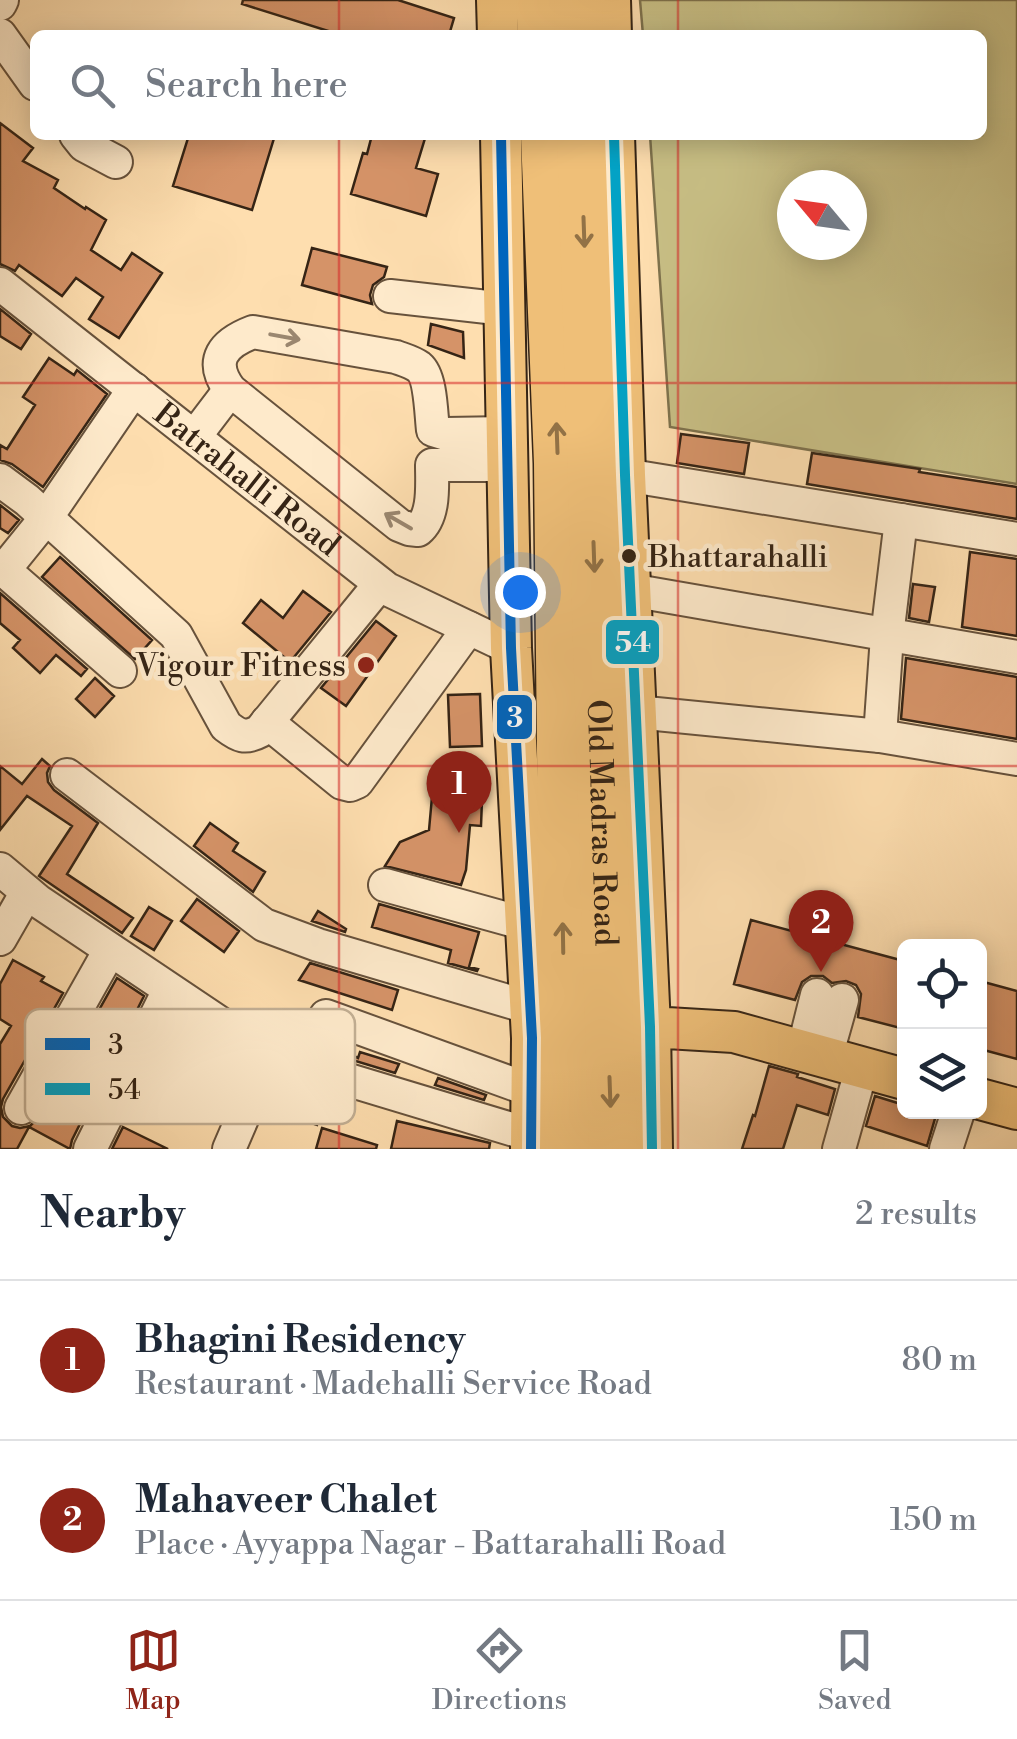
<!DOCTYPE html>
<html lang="en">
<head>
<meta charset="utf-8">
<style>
  :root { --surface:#fff; --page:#f6f6f7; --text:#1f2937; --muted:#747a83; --line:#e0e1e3; --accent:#8f2418 }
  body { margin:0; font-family:"Libre Bodoni",serif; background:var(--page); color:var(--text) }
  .controls { position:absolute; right:30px; bottom:30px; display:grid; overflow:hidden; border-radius:15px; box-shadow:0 5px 25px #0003 }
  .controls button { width:90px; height:90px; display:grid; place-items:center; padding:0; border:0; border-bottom:2px solid var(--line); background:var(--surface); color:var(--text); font:50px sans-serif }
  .compass { position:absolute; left:777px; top:170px; width:90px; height:90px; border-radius:50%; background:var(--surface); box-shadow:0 5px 25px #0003; rotate:299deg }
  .you { position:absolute; left:520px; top:592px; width:35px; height:35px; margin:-25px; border:8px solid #fff; border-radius:50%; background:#1a73e8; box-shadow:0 0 0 15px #1a73e833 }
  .badge { display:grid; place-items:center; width:65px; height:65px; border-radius:50%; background:var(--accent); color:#fff; font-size:32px; font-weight:700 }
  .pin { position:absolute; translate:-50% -82px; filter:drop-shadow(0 2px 5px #0008) }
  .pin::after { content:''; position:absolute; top:52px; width:35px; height:30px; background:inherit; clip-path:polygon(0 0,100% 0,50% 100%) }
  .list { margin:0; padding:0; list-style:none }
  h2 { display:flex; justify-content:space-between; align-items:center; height:130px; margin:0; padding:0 40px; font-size:42px }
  h2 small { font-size:32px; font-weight:400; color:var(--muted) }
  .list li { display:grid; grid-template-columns:65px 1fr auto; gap:30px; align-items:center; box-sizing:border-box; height:160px; padding:0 40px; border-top:2px solid var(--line) }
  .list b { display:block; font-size:38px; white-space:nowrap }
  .list p { margin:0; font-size:32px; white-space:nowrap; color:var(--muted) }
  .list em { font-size:32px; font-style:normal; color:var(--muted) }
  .icon { flex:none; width:55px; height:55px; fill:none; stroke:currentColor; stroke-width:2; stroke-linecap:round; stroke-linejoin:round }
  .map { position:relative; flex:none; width:1017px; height:1149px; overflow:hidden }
  .search { position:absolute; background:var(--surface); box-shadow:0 5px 25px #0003; left:30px; right:30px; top:30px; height:110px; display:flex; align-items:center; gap:25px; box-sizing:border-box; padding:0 35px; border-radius:15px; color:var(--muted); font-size:38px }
  .sheet { height:450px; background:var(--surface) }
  nav { display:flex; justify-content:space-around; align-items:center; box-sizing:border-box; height:140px; border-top:2px solid var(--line); background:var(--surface); font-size:28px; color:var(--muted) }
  nav a { display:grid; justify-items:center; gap:5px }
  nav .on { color:var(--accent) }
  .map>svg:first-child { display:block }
  .green { fill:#c8bf85; stroke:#7e724d; stroke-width:2.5; fill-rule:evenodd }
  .building { fill:#d59368; stroke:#352415; stroke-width:2.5 }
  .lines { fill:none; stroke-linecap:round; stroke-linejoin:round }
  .minor-casing { stroke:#67523c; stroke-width:36 }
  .major-casing { stroke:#352415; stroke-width:44 }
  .highway-casing { stroke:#352415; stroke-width:51 }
  .minor { stroke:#feeacb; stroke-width:32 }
  .major { stroke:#efbf78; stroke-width:40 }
  .highway { stroke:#efbf78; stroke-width:48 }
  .bus-1-casing { stroke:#feeacb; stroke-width:18 }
  .bus-2-casing { stroke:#feeacb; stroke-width:18 }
  .bus-1 { stroke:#0065bd; stroke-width:10 }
  .bus-2 { stroke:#03a2c5; stroke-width:10 }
  .oneway { stroke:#927246 }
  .oneway2 { stroke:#9a8770 }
  .grid { fill:none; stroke:#d62828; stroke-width:2.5; stroke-opacity:0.55 }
  .bus-dot { fill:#352415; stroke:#feeacb; stroke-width:4 }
  .poi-dot { fill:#8f2418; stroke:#feeacb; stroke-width:4 }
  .labels { text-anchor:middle; stroke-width:9; stroke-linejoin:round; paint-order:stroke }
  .bus-label { font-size:30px; fill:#352415; stroke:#feeacb; text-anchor:start }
  .street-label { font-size:32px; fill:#352415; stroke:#feeacb }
  .poi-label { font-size:32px; fill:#352415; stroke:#feeacb; text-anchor:end }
  .key { fill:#feeacb; stroke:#c2af94; stroke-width:2.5 }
  .key-label { font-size:28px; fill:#352415 }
  .line-badge { stroke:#feeacb; stroke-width:4 }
  .badge-label { font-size:28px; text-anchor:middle; font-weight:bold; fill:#fff }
</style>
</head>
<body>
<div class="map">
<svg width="1017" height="1149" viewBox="0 0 1017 1149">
  <rect width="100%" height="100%" fill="#fedeaf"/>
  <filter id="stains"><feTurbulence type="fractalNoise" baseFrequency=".002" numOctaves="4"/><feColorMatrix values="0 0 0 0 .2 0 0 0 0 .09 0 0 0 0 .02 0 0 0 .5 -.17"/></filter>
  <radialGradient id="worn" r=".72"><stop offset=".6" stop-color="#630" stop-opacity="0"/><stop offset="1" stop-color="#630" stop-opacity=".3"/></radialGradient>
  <path class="green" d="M640 0H1017V484L670 427 650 135H982V35H643ZM792 185H852V245H792Z"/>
  <path class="building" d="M243 0H398L454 18 449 35H341L242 4Z
    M0 123 33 148 23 161 58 180 54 188 85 209 86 207 106 220 91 250 121 270 132 253 162 273 119 338 89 319 103 297 76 278 62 296 19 265 15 271 0 264Z
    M189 135H275L252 210 173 186Z
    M372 135H426L416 168 438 174 426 216 351 194 363 153 367 154Z
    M312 248 387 267 384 277 373 285 370 295 372 304 302 285Z
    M0 309 31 334 21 349 0 336Z
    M431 324 463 332 464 358 428 345Z
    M49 358 74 375 77 370 107 394 43 487 12 464 0 460V445L7 449 35 405 23 397Z
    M681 434 749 443 744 474 677 463Z
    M812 453 920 469 919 472 1017 487V519L807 484Z
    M0 505 19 520 8 533 0 528Z
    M970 552 1017 559V636L962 627Z
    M60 557 152 640 135 659 42 577Z
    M913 584 935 587 929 622 909 618Z
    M303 591 331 612 290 662 243 623 261 600 283 618Z
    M0 593 87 669 81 676 56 655 40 673 13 648 20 640 0 623Z
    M376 621 396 636 346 706 321 688Z
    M906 658 1017 677V739L901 719Z
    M95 678 114 696 95 717 76 699Z
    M480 694 482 746 450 747 448 695Z
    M42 759 50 766 47 773 48 782 54 790 98 823 67 874 133 918 122 933 39 876 72 826 27 796 0 830V766L22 784Z
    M432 797 482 800 481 826 470 825 466 870 461 885 385 866 400 842 429 830Z
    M210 823 238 843 233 851 265 872 253 892 194 846Z
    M197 899 239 931 224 952 181 921Z
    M379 904 479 932 469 967 478 969 477 971 448 963 451 950 372 927Z
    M149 907 172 921 154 950 131 936Z
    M318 911 346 929 345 932 312 921Z
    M751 920 904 961V1029L858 1017 861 994 856 985 846 981 832 983 823 976H811L802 982 795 1000 734 984Z
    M13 960 44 977 41 981 63 993 3 1099 1 1107 3 1117 12 1126 20 1128 30 1126 38 1118 117 978 144 996 72 1140 70 1149 29 1127 17 1149H0V1044L11 1026 0 1019V984Z
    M310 963 398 990 392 1010 299 980Z
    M980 981 1017 991V1059L980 1049Z
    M299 1030 358 1058 360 1052 399 1064 395 1073 293 1042Z
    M769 1066 798 1074 797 1077 835 1089 828 1115 797 1105 783 1149H742L753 1115 755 1116Z
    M438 1078 486 1095 484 1100 435 1085Z
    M279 1083 325 1099 317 1125 287 1115 271 1103Z
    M875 1096 904 1105V1112H925L936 1115 927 1146 866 1126Z
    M397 1121 490 1143 489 1149H391Z
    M123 1127 168 1149H112Z
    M322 1128 377 1145 376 1149H316Z"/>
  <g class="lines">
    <defs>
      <g id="minor">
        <path d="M0 4 2 0"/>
        <path d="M0 35 35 84"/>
        <path d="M76 135 84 145 116 162"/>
        <path id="s1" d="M0 284 387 589 511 648"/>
        <path d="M390 296 505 309"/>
        <path d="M507 433 446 434 433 430C431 414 431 377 419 367 412 362 404 360 396 357L253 332C224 343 208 360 230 390L399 525 409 529 418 530C435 516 432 485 432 465H508"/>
        <path d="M195 436 230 390"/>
        <path d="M625 475 1017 539"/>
        <path d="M0 480 27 500 176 635 226 726C239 736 245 739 260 731L380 584"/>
        <path d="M0 568 4 570 46 518 134 389"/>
        <path d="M4 570 120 671"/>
        <path d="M630 590 1017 657"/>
        <path d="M636 712 880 736 1017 759"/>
        <path d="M267 722 342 783 350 785 357 782 469 628"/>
        <path d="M880 736 887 636 901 520"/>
        <path d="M67 775 264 925 318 945 531 1008"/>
        <path d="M0 869 38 901 269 1056 531 1135"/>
        <path d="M385 885 526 924"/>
        <path d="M0 939 27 892"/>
        <path d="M326 1016 533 1091"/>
        <path d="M803 1051 817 995"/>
        <path d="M826 1057 842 1000"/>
        <path d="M21 1108 110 950"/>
        <path d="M90 1149 169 990"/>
        <path d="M229 1149 269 1056"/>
        <path d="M839 1149 862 1067"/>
        <path d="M946 1149 958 1112"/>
      </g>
      <path id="major" d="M497 0 498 35
        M610 0 611 35
        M501 135 511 648 532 1038 531 1149
        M614 135 625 475 650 1027 652 1149
        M625 1030 650 1027 734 1032 904 1079
        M980 1099 1017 1109"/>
      <g id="highway">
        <path d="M540 0 542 35"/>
        <path d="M578 0 579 35"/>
        <path d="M545 135 558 463 564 1036 570 1149"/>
        <path id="s2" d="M581 135 613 1149"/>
      </g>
    </defs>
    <use href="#minor" class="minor-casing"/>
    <use href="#major" class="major-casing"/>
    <use href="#highway" class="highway-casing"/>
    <use href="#minor" class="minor"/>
    <use href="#major" class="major"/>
    <use href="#highway" class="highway"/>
    <defs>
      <path id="bus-1" d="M501 135 511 648 532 1038 531 1149"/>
      <path id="bus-2" d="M614 135 625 475 650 1027 652 1149"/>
    </defs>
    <use href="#bus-1" class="bus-1-casing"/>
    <use href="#bus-2" class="bus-2-casing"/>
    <use href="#bus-1" class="bus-1"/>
    <use href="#bus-2" class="bus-2"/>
  </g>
  <defs><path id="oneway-shaft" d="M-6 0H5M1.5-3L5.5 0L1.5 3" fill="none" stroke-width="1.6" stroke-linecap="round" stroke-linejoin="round" transform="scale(2.5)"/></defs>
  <g class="oneway">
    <use href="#oneway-shaft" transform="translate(584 232) rotate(88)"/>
    <use href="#oneway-shaft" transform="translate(557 438) rotate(-92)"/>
    <use href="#oneway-shaft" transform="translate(594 557) rotate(88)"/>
    <use href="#oneway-shaft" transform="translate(563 938) rotate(-91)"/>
    <use href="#oneway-shaft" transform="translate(610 1092) rotate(88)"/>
  </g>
  <g class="oneway2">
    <use href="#oneway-shaft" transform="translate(285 337) rotate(10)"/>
    <use href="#oneway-shaft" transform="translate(398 521) rotate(-150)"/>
  </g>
  <path class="grid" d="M339 0V35M678 0V35M339 135V1149M678 135V1149M0 383H1017M0 766H1017"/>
  <circle class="bus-dot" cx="629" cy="556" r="9"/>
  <circle class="poi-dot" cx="366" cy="665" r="10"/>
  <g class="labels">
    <g class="bus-label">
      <text x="648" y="567">Bhattarahalli</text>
    </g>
    <g class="street-label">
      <text dy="11" stroke="none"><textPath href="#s1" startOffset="315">Batrahalli Road</textPath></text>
      <text dy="11" stroke="none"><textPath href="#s2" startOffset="688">Old Madras Road</textPath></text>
    </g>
    <g class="poi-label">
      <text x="346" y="676">Vigour Fitness</text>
    </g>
  </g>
  <rect x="25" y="1009" width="330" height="115" rx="15" class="key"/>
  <rect x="45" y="1038" width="45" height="12" fill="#0065bd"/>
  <rect x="45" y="1083" width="45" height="12" fill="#03a2c5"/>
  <g class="key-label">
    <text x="108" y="1054">3</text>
    <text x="108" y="1099">54</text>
  </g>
  <g class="line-badge">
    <rect x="604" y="618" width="57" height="48" rx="10" fill="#03a2c5"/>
    <rect x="495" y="693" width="39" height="48" rx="10" fill="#0065bd"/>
  </g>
  <g class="badge-label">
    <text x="633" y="652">54</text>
    <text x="515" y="727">3</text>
  </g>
  <rect width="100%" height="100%" filter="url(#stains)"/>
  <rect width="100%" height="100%" fill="url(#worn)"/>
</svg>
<div class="controls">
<button><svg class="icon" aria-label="locate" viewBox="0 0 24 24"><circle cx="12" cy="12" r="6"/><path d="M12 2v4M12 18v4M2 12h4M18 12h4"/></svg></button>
<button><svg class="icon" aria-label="layers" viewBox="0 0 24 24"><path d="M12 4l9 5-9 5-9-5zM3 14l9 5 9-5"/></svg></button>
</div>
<svg class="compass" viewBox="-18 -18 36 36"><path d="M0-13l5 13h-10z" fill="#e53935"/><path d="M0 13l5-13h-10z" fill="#747a83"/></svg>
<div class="you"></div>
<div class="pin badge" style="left:459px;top:833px">1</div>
<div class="pin badge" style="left:821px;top:972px">2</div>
<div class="search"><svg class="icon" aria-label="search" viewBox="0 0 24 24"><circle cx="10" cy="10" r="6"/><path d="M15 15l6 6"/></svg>Search here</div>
</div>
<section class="sheet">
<h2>Nearby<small>2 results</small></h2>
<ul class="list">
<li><span class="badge">1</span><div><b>Bhagini Residency</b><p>Restaurant · Madehalli Service Road</p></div><em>80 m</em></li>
<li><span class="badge">2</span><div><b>Mahaveer Chalet</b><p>Place · Ayyappa Nagar - Battarahalli Road</p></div><em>150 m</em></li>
</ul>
</section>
<nav>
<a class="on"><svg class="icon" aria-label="map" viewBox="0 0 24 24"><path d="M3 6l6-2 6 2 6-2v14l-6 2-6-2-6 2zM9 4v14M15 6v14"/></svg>Map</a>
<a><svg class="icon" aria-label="directions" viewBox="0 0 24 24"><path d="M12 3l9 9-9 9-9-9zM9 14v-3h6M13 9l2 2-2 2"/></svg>Directions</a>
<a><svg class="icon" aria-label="saved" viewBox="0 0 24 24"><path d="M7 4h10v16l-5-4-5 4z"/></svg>Saved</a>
</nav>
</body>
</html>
